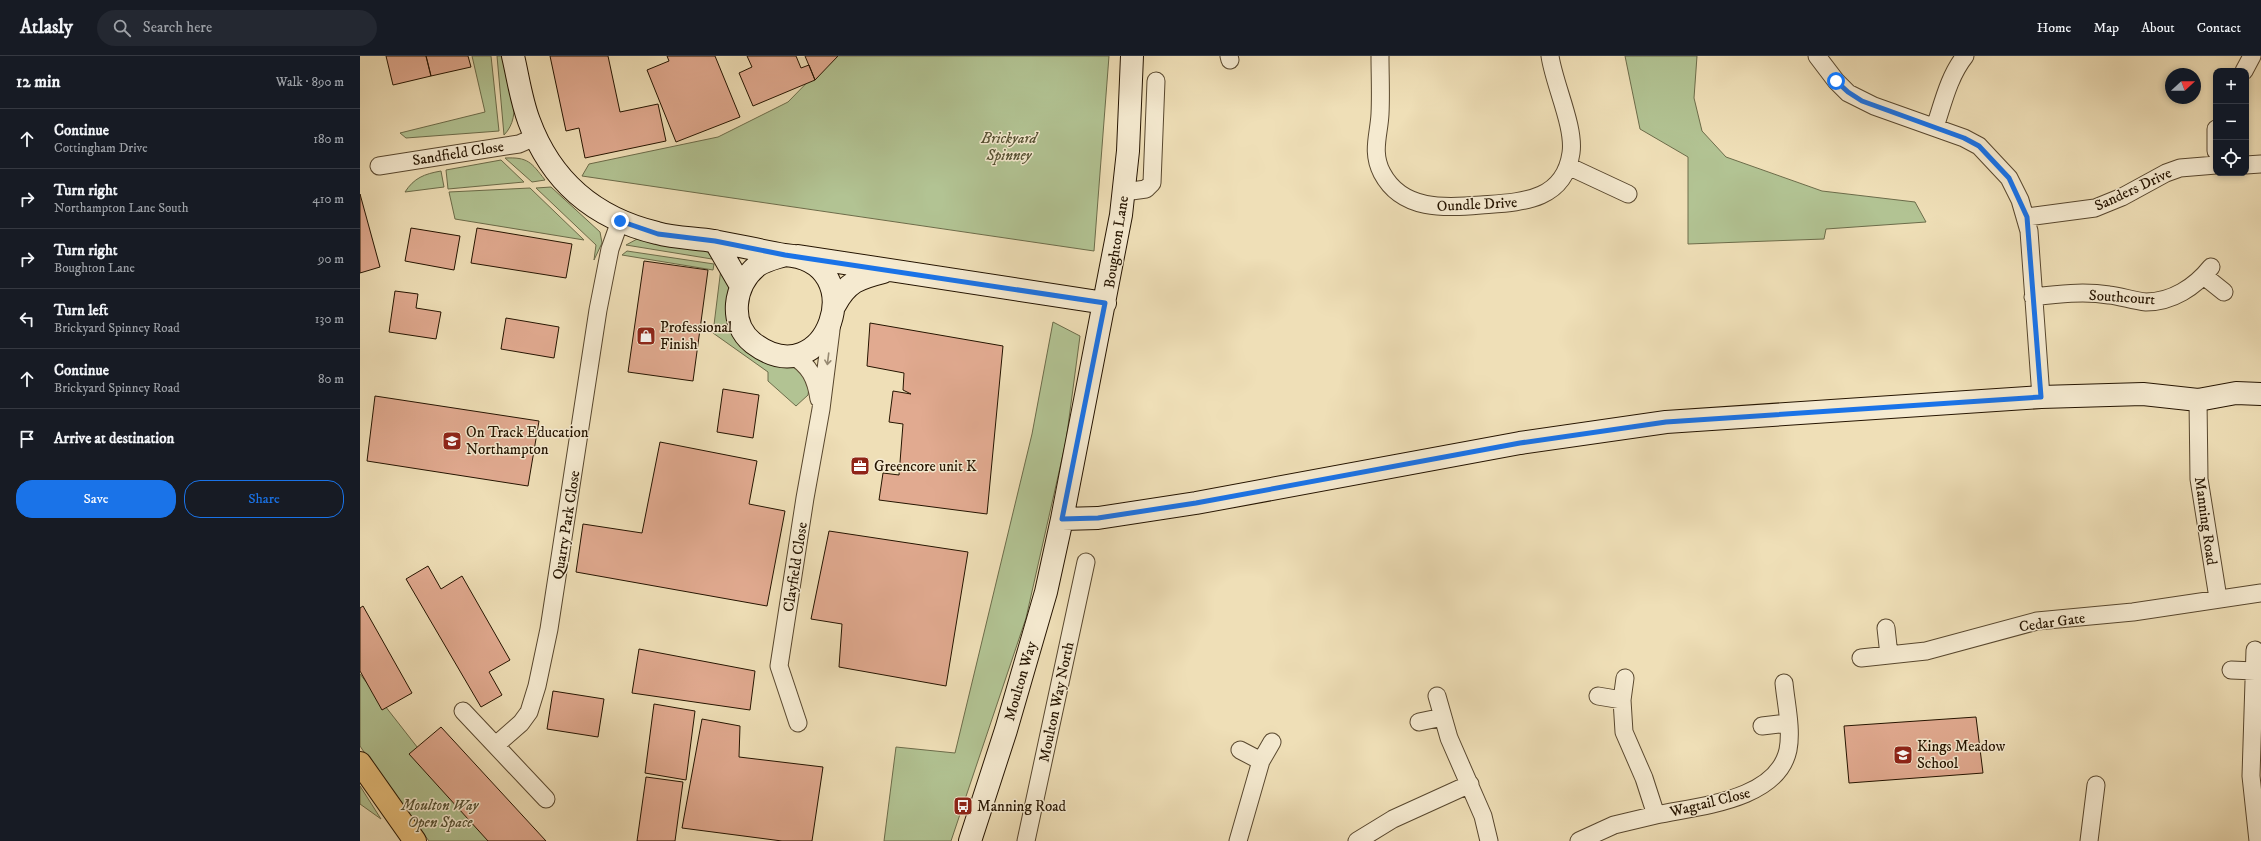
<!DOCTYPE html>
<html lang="en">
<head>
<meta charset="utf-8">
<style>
  :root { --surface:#171b24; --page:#242831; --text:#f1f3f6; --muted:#9ea1a6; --line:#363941; --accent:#1a73e8 }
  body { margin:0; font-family:"IM FELL DW Pica",serif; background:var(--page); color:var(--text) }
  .controls { position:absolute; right:12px; top:12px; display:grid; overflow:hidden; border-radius:8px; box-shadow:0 2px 6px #0003 }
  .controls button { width:36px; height:36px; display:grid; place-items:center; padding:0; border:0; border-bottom:1px solid var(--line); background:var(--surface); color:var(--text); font:20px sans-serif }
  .compass { position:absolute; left:1805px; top:12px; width:36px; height:36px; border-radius:50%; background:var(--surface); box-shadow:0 2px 6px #0003; rotate:69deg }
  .stop { position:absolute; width:12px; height:12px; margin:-9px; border:3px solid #1a73e8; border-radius:50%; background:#fff }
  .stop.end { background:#1a73e8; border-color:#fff; box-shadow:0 1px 4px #0008 }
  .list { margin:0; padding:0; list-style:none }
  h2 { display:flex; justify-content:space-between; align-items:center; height:52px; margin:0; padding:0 16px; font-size:17px }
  h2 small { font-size:13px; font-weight:400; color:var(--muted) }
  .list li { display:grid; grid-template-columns:26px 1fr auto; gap:12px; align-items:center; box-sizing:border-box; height:60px; padding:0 16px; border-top:1px solid var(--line) }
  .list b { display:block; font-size:15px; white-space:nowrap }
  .list p { margin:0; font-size:13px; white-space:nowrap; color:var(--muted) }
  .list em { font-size:13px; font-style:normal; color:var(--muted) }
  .actions { display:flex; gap:8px; padding:12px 16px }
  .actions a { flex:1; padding:9px 0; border:1px solid var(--accent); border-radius:16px; text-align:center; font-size:14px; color:var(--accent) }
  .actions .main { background:var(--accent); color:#fff }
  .icon { flex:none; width:22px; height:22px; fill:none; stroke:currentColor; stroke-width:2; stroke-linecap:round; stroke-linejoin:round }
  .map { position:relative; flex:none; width:1901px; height:785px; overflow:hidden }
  header { display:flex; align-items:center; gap:24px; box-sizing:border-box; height:56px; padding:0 20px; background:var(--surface); border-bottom:1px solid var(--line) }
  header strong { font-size:19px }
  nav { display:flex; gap:22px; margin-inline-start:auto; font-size:14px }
  .search { width:280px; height:36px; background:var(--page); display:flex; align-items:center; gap:10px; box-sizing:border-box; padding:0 14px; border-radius:22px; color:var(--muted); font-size:15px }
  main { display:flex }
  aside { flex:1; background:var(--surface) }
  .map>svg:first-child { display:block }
  .green { fill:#b2c393; stroke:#6c6c4a }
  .building { fill:#e1aa90; stroke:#251400 }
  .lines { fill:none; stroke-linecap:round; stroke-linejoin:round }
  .street-casing { stroke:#58472e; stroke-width:19 }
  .secondary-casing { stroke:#251400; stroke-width:24 }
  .primary-casing { stroke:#251400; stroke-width:24 }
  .street { stroke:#f5ead0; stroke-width:17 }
  .secondary { stroke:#f5ead0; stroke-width:22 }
  .primary { stroke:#e8c07c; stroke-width:22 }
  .oneway { stroke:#978a72 }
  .route { stroke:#1a73e8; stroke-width:5 }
  .labels { text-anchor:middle; stroke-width:3; stroke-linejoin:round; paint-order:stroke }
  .park-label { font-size:15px; font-style:italic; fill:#565133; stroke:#f5ead0 }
  .street-label { font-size:15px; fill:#251400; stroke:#f5ead0 }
  .poi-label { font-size:15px; fill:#251400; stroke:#f5ead0; text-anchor:start }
</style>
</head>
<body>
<header>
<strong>Atlasly</strong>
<div class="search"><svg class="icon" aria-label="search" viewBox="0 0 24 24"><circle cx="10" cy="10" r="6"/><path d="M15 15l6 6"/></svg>Search here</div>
<nav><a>Home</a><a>Map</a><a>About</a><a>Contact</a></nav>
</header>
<main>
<aside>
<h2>12 min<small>Walk · 890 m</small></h2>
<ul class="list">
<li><svg class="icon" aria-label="ahead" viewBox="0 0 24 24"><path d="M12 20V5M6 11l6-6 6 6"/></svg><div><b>Continue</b><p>Cottingham Drive</p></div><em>180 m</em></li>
<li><svg class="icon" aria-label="right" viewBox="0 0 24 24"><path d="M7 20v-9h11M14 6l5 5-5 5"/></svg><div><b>Turn right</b><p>Northampton Lane South</p></div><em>410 m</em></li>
<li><svg class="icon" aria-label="right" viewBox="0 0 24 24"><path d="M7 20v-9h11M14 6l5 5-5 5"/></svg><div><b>Turn right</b><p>Boughton Lane</p></div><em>90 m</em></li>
<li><svg class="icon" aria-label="left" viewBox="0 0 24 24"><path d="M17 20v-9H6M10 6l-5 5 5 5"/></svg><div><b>Turn left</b><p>Brickyard Spinney Road</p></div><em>130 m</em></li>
<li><svg class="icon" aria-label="ahead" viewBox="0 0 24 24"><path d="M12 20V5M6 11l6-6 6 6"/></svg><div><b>Continue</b><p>Brickyard Spinney Road</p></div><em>80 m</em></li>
<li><svg class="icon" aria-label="arrive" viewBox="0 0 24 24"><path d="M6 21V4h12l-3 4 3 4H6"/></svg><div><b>Arrive at destination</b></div></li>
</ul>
<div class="actions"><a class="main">Save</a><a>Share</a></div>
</aside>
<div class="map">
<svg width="1901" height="785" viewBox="0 0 1901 785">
  <rect width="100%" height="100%" fill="#efdfb7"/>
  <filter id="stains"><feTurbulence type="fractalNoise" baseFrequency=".005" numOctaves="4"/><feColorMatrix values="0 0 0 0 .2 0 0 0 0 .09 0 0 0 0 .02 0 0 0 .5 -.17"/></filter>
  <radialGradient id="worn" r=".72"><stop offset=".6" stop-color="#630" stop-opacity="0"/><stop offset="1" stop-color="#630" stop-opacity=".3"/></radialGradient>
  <path class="green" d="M112 0H131L139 75 46 82 40 77 125 56Z
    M137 0H145C149 24 164 59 144 79Z
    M473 0H749L734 195 222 120 229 108 358 81 428 46Z
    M1265 0H1337L1334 42 1342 75 1366 101 1462 135 1555 146 1566 166 1466 173 1464 183 1328 188V101L1280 73Z
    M145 102C168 101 171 106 185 124L172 126Z
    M141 104 164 126 88 133 86 114Z
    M81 115 84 131 45 136C54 122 64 118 81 115Z
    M191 131 240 176 242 187 234 204 236 189 176 132Z
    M170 132 224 184 95 163 89 136Z
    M279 182 334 191 353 198 352 203 266 189Z
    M267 195 354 208 353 214 262 199Z
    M361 212 369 225V257L433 304 450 324 448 339 436 350 408 325V316L353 277Z
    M693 266 720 280 706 385 666 562 591 785H524L536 691 595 697 672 378Z
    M0 618 72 710 142 785H69L26 729 0 690Z
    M0 730 21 763 0 748Z"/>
  <path class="building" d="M26 0H66L71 20 33 29Z
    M66 0H108L111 11 71 20Z
    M190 0H248L260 56 298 48 306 85 225 102 219 72 206 75Z
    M307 0H355L380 61 316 86 287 14 309 5Z
    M387 0H436L441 12 449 9 455 24 393 50 379 17 392 11Z
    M445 0H478L455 24Z
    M0 138 20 211 0 217Z
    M51 172 100 180 94 214 45 205Z
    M117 172 212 188 206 222 111 207Z
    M284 205 348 214 333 325 268 316Z
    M35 235 58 238 56 252 81 256 76 283 29 276Z
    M146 262 199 271 194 302 141 293Z
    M510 267 643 290 627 458 519 444 523 417 539 419 543 368 529 366 533 335 551 338 543 334 544 317 507 310Z
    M363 333 399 339 393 382 357 376Z
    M15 340 179 365 168 430 7 405Z
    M300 386 397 405 389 448 425 455 407 550 216 516 223 468 282 477Z
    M469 475 608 496 586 630 479 611 482 568 451 563Z
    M68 510 81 533 102 520 150 604 129 616 142 639 121 651 46 523Z
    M3 550 52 637 22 654 0 615V552Z
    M279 593 395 615 390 654 272 637Z
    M193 635 244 643 238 681 187 673Z
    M294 648 335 655 326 724 285 717Z
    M1616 661 1623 717 1489 727 1484 670Z
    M342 663 380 670 379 701 463 711 452 785H422L322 772Z
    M81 671 186 785H128L49 698Z
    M286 721 323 726 315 785H277Z"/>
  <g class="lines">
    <defs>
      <path id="street" d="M869 0 870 4
        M1020 0C1020 19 1021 38 1020 58 1019 79 1011 96 1022 117 1042 155 1085 152 1121 149 1160 146 1204 146 1211 97 1215 71 1194 28 1190 0
        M1457 0 1476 25 1488 37 1514 50 1604 82 1619 90 1649 122 1660 144 1669 175 1681 341
        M1884 15 1892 0
        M1575 71C1583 47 1589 20 1605 0
        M1856 73V95
        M1886 109 1901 108
        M19 110 159 88 175 81
        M1208 110 1268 138
        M764 136 786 133 792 127 796 25
        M1667 161 1735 152 1762 141 1806 117 1820 112 1856 109
        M1844 220 1864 236
        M1673 241C1698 238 1724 235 1749 239 1761 240 1773 245 1786 246 1812 246 1835 231 1851 211
        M431 299C450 309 456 323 459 343
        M1838 344 1839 423 1858 542
        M1526 572 1529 599
        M1895 594 1891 720 1898 785
        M1501 602 1566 595 1677 565 1773 556 1901 537
        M1871 614 1895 615
        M1077 640 1089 682 1123 760 1129 785
        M1238 640 1262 644
        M103 655 186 743
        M1059 666 1083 661
        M438 667 419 610 445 442 461 353 472 266
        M1402 670 1428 667
        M136 689 161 667 169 656 177 630 189 573 238 254 250 193 260 165
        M880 694 901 705
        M1296 759C1337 750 1417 745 1428 694 1432 673 1426 648 1424 627
        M666 785 726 506
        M878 785 901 705 912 686
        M997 785 1033 763 1110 728
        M1219 785 1254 769 1296 759 1284 722 1264 676 1262 644 1265 622
        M1729 785 1736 729"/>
      <path id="secondary" d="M153 0C158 21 161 44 169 65 191 125 234 162 297 177 315 182 335 182 354 185 377 189 401 195 425 199
        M355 185 381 230
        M425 199C514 205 467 343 393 287 368 267 374 229 397 210 405 204 416 202 425 199Z
        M438 200 745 247
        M475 249C487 226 499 222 523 216
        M702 463 738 462 836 447 1160 387 1306 366 1681 341 1783 338 1838 344 1876 337 1901 338
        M610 785 646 674 686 536 702 463 761 159 768 95 772 0"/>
      <path id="primary" d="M0 707 55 785"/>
    </defs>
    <use href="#street" class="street-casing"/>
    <use href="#secondary" class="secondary-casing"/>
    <use href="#primary" class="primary-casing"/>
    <use href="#street" class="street"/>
    <use href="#secondary" class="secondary"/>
    <use href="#primary" class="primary"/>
  </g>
  <defs><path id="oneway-shaft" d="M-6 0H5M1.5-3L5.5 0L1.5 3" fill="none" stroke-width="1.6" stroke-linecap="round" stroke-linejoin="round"/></defs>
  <use class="oneway" href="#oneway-shaft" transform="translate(468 303) rotate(97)"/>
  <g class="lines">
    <path class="route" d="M260 165 298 178 355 185 425 199 745 247 702 463 738 462 836 447 1160 387 1306 366 1681 341 1667 161 1649 122 1619 90 1604 82 1502 45 1488 36 1476 25"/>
  </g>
  <defs>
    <symbol id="shop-square" viewBox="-11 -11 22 22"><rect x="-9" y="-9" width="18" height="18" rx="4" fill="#8f2418" stroke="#f5ead0"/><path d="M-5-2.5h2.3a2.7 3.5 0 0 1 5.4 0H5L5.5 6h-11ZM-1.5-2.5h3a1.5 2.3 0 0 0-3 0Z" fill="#fff"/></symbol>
    <symbol id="school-square" viewBox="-11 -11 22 22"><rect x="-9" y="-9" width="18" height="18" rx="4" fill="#8f2418" stroke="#f5ead0"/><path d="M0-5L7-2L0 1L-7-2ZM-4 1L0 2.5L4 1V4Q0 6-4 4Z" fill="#fff"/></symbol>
    <symbol id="office-square" viewBox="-11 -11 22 22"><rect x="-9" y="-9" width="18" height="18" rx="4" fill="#8f2418" stroke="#f5ead0"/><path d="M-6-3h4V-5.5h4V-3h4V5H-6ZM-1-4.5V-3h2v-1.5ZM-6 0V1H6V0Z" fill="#fff"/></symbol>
    <symbol id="bus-square" viewBox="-11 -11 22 22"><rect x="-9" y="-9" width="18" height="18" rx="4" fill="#8f2418" stroke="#f5ead0"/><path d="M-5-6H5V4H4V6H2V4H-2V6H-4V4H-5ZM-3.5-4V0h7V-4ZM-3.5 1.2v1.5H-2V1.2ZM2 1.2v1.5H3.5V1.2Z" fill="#fff"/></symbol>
  </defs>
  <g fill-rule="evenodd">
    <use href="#shop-square" x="275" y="269" width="22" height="22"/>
    <use href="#school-square" x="81" y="374" width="22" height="22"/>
    <use href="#office-square" x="489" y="399" width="22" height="22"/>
    <use href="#school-square" x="1532" y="688" width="22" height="22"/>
    <use href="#bus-square" x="592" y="739" width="22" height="22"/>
  </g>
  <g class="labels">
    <g class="park-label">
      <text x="649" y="87">Brickyard<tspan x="649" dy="17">Spinney</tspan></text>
      <text x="80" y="754">Moulton Way<tspan x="80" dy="17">Open Space</tspan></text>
    </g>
    <g class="street-label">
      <text transform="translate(98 97) rotate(-9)" y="5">Sandfield Close</text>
      <text transform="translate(1773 133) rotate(-25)" y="5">Sanders Drive</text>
      <text transform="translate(1117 148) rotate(-3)" y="5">Oundle Drive</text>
      <text transform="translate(756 186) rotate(-81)" y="5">Boughton Lane</text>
      <text transform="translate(1762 241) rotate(4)" y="5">Southcourt</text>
      <text transform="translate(1846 465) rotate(82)" y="5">Manning Road</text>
      <text transform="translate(206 469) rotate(-81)" y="5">Quarry Park Close</text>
      <text transform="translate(435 511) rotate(-81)" y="5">Clayfield Close</text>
      <text transform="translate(1692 566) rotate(-8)" y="5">Cedar Gate</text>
      <text transform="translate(660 625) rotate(-74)" y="5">Moulton Way</text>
      <text transform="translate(696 646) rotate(-78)" y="5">Moulton Way North</text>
      <text transform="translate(1350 746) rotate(-14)" y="5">Wagtail Close</text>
    </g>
    <g class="poi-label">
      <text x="300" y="276">Professional<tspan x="300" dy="17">Finish</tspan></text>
      <text x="106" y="381">On Track Education<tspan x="106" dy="17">Northampton</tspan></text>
      <text x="514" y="415">Greencore unit K</text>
      <text x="1557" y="695">Kings Meadow<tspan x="1557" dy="17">School</tspan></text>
      <text x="617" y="755">Manning Road</text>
    </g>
  </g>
  <rect width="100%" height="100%" filter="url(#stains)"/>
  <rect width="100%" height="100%" fill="url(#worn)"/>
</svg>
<div class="controls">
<button>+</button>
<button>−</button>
<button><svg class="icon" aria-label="locate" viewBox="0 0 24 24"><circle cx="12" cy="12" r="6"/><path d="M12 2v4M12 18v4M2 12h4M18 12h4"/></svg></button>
</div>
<svg class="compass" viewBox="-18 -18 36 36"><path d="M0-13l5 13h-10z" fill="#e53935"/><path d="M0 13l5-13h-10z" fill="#9ea1a6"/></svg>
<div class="stop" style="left:1476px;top:25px"></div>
<div class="stop end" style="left:260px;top:165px"></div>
</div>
</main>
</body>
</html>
